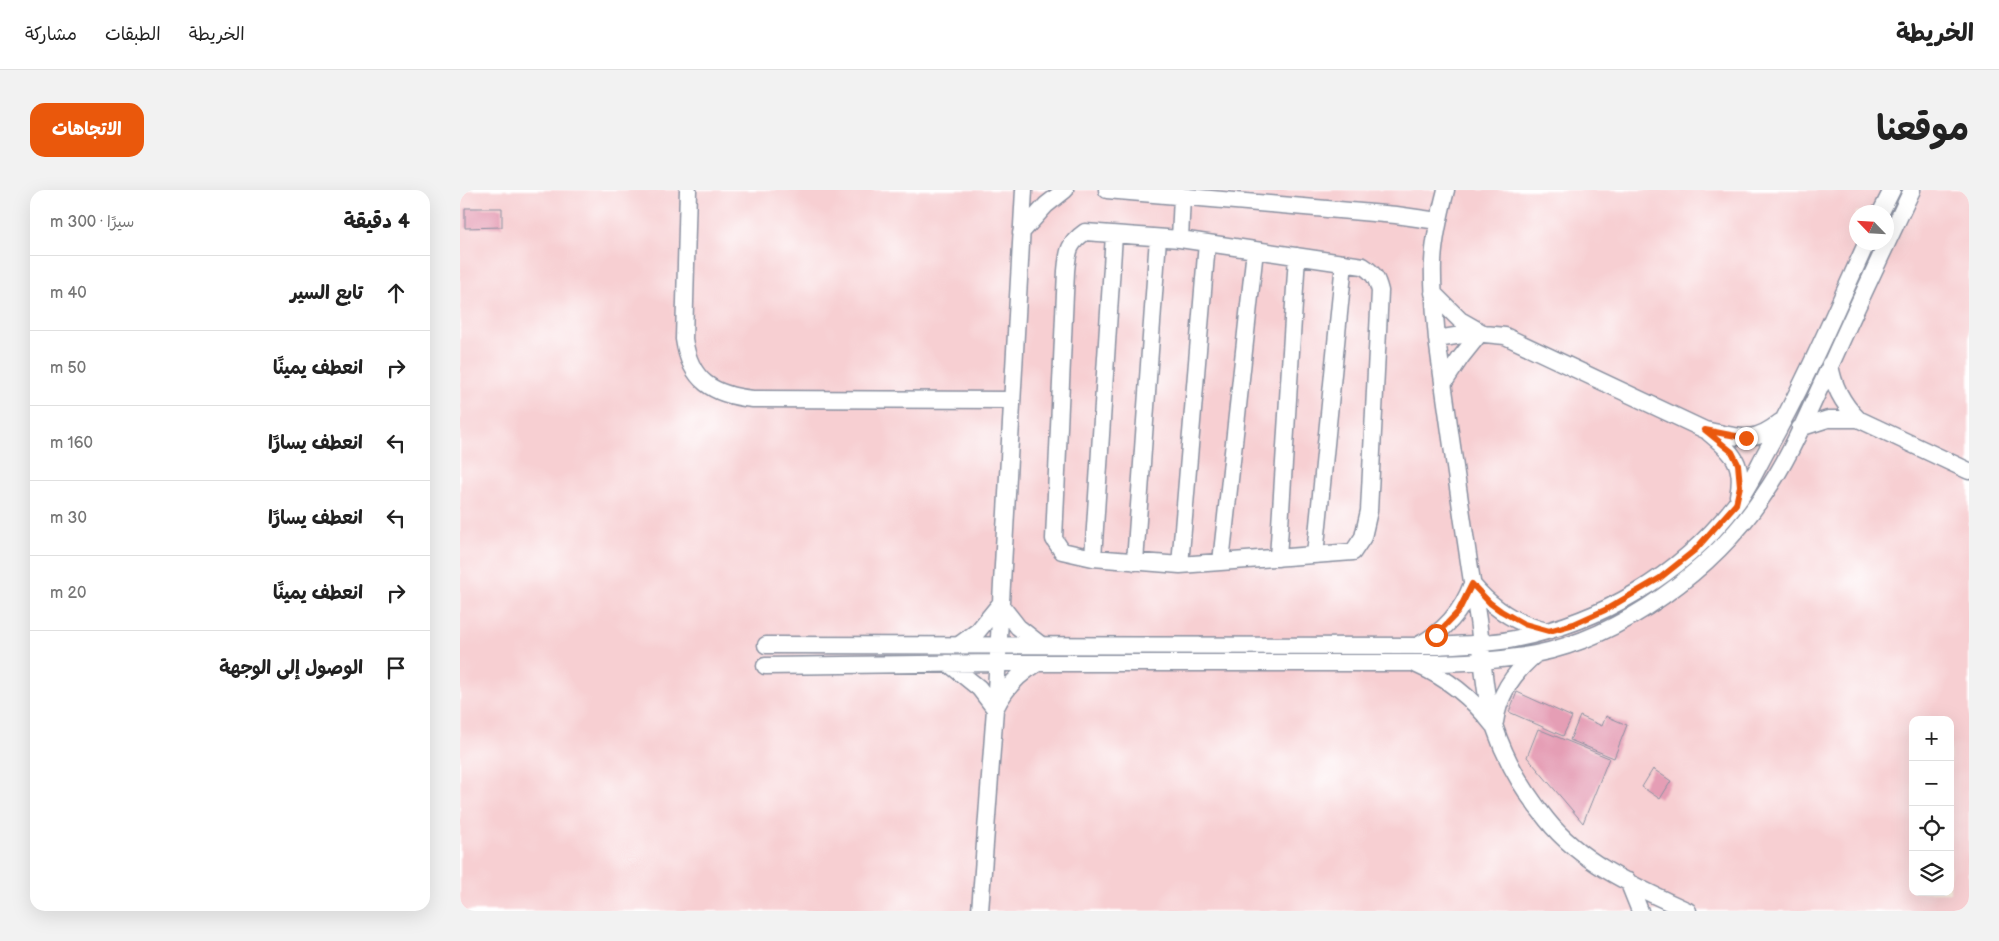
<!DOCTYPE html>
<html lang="ar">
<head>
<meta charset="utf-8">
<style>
  :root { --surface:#fff; --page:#f2f2f2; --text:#222; --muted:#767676; --line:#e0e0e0; --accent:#ea580c }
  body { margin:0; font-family:"Balsamiq Sans","Playpen Sans Arabic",sans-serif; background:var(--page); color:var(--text); direction:rtl }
  .controls { position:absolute; right:15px; bottom:15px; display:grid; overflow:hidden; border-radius:10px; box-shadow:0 5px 20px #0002 }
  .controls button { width:45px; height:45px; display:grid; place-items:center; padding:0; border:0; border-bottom:1px solid var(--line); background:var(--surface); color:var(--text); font:25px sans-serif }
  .compass { position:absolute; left:1389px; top:15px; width:45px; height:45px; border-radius:50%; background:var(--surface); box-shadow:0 5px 20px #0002; rotate:295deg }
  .stop { position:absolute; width:15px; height:15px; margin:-11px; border:4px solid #ea580c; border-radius:50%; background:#fff }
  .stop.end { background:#ea580c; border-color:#fff; box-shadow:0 1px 5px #0008 }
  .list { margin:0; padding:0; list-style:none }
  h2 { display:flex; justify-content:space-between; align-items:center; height:65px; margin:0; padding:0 20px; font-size:21px }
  h2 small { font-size:16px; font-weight:400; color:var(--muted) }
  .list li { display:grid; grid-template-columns:32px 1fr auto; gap:15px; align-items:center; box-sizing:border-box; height:75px; padding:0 20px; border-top:1px solid var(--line) }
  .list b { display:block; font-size:19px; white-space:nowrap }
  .list em { font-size:16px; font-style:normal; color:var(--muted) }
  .icon { flex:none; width:28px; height:28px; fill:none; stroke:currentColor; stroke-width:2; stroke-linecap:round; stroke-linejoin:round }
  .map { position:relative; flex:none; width:1509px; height:721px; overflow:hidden; direction:ltr; border-radius:15px }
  header { display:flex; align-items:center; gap:30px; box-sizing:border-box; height:70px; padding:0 25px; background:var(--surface); border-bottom:1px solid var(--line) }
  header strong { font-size:24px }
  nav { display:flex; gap:28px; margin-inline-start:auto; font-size:18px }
  .intro { display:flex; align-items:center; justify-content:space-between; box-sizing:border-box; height:120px; padding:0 30px }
  h1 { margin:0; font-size:35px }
  .button { padding:12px 22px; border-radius:15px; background:var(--accent); color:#fff; font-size:18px; font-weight:700 }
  main { display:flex; gap:30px; padding:0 30px }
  aside { flex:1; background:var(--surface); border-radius:15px; box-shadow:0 5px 20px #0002 }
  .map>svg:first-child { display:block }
  .built { fill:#f7cfd2; fill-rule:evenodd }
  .building { fill:#e59eb5 }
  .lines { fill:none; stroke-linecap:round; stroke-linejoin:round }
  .minor-casing { stroke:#8a90a0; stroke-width:19 }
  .minor { stroke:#fff; stroke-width:16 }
  .route { stroke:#ea580c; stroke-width:6 }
</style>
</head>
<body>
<header>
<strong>الخريطة</strong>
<nav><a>الخريطة</a><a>الطبقات</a><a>مشاركة</a></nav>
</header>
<div class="intro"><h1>موقعنا</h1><a class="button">الاتجاهات</a></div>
<main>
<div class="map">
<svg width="1509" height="721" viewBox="0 0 1509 721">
  <rect width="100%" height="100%" fill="#fff"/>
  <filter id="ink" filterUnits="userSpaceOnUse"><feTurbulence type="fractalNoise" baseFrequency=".02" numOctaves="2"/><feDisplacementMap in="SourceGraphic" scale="10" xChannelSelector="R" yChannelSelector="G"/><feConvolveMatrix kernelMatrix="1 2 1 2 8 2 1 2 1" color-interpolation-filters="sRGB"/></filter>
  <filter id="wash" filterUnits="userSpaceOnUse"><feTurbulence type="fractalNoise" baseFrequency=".0096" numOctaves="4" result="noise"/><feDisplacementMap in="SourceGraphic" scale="20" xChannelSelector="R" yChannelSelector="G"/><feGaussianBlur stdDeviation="1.12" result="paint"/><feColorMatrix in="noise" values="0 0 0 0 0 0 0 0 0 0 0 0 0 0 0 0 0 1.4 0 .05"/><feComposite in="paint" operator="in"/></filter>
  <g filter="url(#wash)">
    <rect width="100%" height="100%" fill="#f8f1e2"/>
    <path class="built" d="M0 0H1509V721H0ZM1396 22H1426V52H1396ZM1453 530H1490V702H1453Z"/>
    <g id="blocks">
      <path class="building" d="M5 18H42V37L5 38Z
        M1057 502 1112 527 1103 546 1049 522Z
        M1120 526 1142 536 1146 526 1167 535 1154 568 1110 550Z
        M1078 539 1149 568 1123 633 1067 567Z
        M1193 579 1211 591 1200 609 1182 597Z"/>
    </g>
  </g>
  <g filter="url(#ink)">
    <use href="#blocks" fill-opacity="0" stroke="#8a90a0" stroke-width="1"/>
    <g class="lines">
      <defs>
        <path id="minor" d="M228 0 224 149C230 191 253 205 293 209L551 210
          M647 0 936 25 978 31
          M986 0C980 23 974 48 973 72 972 98 975 123 977 149 990 243 1003 336 1018 430 1023 465 1023 504 1035 538 1046 571 1065 603 1087 630 1122 674 1178 698 1228 721
          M1421 22 1432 0
          M625 42 720 49 903 76C914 83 917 89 920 101L909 321 903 347 893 362 720 375 633 368 602 361 594 349 606 81C608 61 608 54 625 42Z
          M561 43 586 15 605 0
          M720 49 722 6
          M973 103 1000 130 1021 142 1001 167 983 194
          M977 149 1014 143 1045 146 1245 240C1278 247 1292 255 1320 232
          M1370 174C1373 196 1382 213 1398 229
          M1340 238 1368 229H1398L1509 281
          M1249 243C1272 262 1285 273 1278 306
          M855 365 884 73
          M633 368 654 45
          M818 368 837 66
          M675 372 698 48
          M761 372 795 60
          M720 375 747 53
          M306 455 979 456C1004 454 1030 454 1054 449 1141 432 1220 386 1275 315 1288 299 1297 278 1307 260 1345 193 1375 122 1407 52
          M499 455 518 441 540 414 558 437 581 455
          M957 456C984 442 1002 422 1012 394 1032 418 1056 434 1087 441
          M488 473 519 498 535 519C545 498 558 484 578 473
          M957 475C987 488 1012 508 1033 535
          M305 476 537 473H981C1012 472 1043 470 1075 464 1162 447 1254 379 1303 306 1332 265 1350 217 1372 172 1398 114 1425 57 1452 0
          M1035 532C1039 503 1054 482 1076 464
          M1168 691 1180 721
          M520 721 535 519 564 0"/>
      </defs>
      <use href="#minor" class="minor-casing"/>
      <use href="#minor" class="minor"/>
    </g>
  </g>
  <g class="lines" filter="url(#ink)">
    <path class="route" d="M976 445 998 422 1012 394 1030 413 1041 421 1064 434 1089 441 1114 434 1145 420 1200 388 1235 360 1276 314 1280 296 1278 274 1272 262 1245 240 1286 248"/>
  </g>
</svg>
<div class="controls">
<button>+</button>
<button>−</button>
<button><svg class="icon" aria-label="locate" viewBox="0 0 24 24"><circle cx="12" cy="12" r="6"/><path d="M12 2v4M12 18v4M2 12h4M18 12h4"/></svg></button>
<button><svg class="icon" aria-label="layers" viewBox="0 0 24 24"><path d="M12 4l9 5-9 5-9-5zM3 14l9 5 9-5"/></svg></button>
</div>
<svg class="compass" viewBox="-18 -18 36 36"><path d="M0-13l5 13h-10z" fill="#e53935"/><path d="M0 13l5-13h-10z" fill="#767676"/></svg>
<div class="stop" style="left:976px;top:445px"></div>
<div class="stop end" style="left:1286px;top:248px"></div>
</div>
<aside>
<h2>4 دقيقة<small>سيرًا · 300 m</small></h2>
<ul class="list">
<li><svg class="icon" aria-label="ahead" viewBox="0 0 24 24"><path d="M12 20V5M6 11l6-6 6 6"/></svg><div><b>تابع السير</b></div><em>40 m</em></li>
<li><svg class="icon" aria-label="right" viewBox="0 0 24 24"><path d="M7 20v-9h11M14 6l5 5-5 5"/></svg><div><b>انعطف يمينًا</b></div><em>50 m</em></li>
<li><svg class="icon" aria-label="left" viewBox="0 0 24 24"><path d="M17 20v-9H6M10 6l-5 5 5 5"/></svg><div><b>انعطف يسارًا</b></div><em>160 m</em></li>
<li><svg class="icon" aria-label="left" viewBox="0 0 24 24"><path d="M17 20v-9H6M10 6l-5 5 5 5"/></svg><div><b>انعطف يسارًا</b></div><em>30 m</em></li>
<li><svg class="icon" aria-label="right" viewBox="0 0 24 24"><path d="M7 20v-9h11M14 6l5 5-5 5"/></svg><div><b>انعطف يمينًا</b></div><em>20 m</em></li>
<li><svg class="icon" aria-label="arrive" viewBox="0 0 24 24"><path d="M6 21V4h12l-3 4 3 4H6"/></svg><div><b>الوصول إلى الوجهة</b></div></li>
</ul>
</aside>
</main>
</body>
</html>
